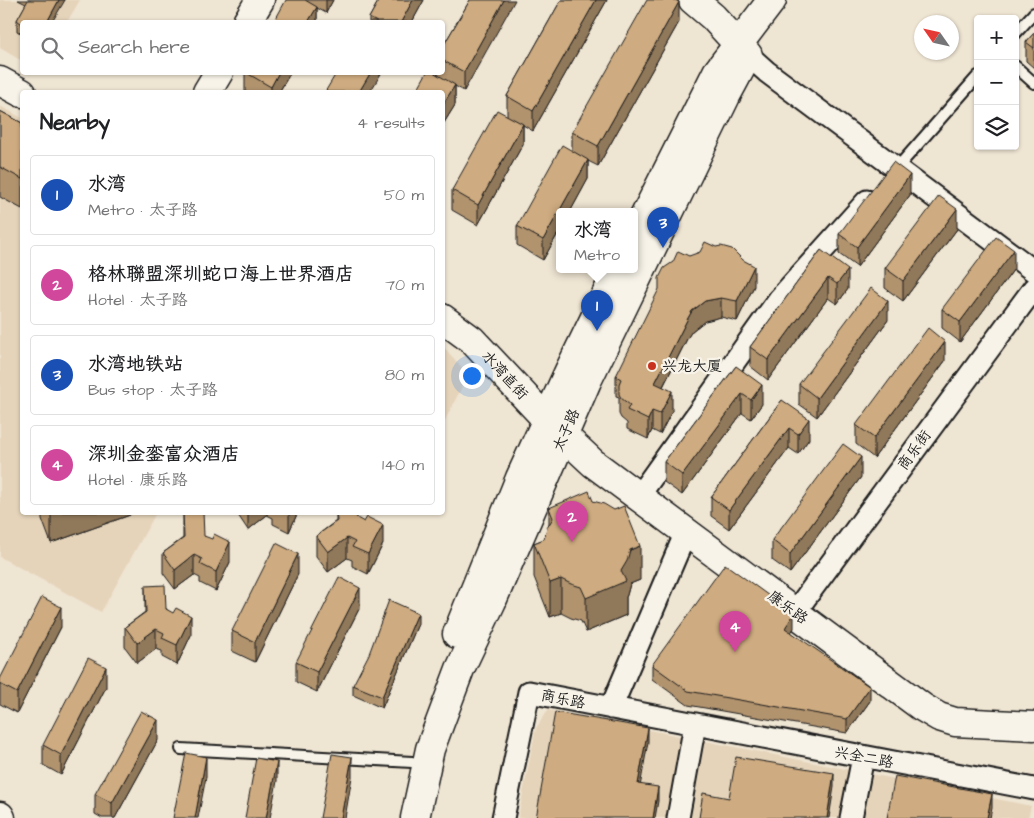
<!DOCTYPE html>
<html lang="en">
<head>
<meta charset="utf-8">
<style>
  :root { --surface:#fff; --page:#f2f2f2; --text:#202124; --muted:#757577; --line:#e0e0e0; --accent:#c8321e }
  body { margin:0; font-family:"Architects Daughter","LXGW WenKai TC",sans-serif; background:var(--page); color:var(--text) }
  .controls { position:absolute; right:15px; top:15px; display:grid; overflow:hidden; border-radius:5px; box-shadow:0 1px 4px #0004 }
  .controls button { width:45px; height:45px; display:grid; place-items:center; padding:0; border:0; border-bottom:1px solid var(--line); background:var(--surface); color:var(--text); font:25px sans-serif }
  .compass { position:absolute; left:914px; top:15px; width:45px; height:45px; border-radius:50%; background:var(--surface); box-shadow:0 1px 4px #0004; rotate:304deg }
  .you { position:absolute; left:471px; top:375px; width:18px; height:18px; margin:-12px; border:4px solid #fff; border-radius:50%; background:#1a73e8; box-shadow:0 0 0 8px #1a73e833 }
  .badge { display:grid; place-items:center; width:32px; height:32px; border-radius:50%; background:var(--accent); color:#fff; font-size:16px; font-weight:700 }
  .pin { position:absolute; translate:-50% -41px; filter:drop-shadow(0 1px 2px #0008) }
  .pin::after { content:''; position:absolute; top:26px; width:18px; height:15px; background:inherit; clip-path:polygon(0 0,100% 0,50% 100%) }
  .popup { position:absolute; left:556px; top:208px; width:82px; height:65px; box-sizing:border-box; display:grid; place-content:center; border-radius:5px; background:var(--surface); filter:drop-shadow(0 1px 4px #0005); font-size:16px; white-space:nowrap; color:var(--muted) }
  .popup b { font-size:19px; color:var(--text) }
  .popup::after { content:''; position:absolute; left:50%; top:100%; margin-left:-10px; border:10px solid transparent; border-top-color:var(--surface) }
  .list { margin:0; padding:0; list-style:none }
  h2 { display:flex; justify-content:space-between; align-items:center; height:65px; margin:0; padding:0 20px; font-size:21px }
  h2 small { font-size:16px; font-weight:400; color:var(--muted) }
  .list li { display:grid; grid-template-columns:32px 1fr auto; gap:15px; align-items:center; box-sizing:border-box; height:80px; margin:0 10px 10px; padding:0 10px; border:1px solid var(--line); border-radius:5px }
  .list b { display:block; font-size:19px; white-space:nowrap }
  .list p { margin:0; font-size:16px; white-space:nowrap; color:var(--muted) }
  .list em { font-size:16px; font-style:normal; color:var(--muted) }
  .icon { flex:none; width:28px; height:28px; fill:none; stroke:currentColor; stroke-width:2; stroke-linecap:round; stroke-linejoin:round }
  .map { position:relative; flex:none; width:1034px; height:818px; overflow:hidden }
  .search { position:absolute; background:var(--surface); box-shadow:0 1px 4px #0004; left:20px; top:20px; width:425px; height:55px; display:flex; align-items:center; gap:12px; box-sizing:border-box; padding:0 18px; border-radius:5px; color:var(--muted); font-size:19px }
  .panel { position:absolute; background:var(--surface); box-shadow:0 1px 4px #0004; left:20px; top:90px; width:425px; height:425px; border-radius:5px }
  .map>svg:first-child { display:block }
  .built { fill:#e5d4ba }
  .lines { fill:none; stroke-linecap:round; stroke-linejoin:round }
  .lane-casing { stroke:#1c1c1c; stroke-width:14 }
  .street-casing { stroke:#1c1c1c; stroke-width:25 }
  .secondary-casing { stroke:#1c1c1c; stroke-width:31 }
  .lane { stroke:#f7f3e8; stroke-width:10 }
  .street { stroke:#f7f3e8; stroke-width:21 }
  .secondary { stroke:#f7f3e8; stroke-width:28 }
  .wall { fill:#b1936e; stroke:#1c1c1c }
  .shaded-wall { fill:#90785a; stroke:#1c1c1c }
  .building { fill:#ceab80; stroke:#1c1c1c }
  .poi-dot { fill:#c8321e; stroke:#f7f3e8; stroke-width:2 }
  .labels { text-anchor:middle; stroke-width:4.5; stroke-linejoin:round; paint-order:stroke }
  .poi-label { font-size:15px; fill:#1c1c1c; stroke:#f7f3e8; text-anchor:start }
  .street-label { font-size:15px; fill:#1c1c1c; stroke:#f7f3e8 }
</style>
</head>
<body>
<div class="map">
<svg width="1034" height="818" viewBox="0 0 1034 818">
  <rect width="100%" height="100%" fill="#efe5d3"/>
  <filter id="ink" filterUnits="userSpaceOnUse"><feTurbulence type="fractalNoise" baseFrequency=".02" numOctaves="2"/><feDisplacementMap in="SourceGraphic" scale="10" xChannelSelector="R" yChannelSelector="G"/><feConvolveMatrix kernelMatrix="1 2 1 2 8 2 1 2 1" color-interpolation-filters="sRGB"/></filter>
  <g filter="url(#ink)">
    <path class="built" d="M0 0H80L67 22H22V61L0 48Z
      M0 106 22 118V512L156 513 101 612 0 557Z
      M443 346 468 375 443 424Z
      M548 710 1031 806 1028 818H518L536 728Z"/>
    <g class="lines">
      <defs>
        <path id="lane" d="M1015 34 1034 13
          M1015 66 1034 83
          M897 168 978 76
          M181 749 412 762"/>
        <path id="street" d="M748 55 767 72 1034 271
          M638 497 779 299 867 201
          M795 612 1034 288
          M611 708 686 532
          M503 818 529 692 1034 789
          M678 818 695 724
          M851 818 863 757"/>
        <path id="secondary" d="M247 22 260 0
          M0 81 22 93
          M207 92 219 72
          M634 237 717 72 772 0
          M442 318 472 340 547 420 593 463 922 707 939 717 955 722 1034 726
          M457 634 520 478 569 371 618 270
          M0 816 1 818
          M415 818 430 749 460 669 492 601 587 381 726 96 748 55 713 17 693 0"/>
      </defs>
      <use href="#lane" class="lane-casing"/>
      <use href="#street" class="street-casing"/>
      <use href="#secondary" class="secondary-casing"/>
      <use href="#lane" class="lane"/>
      <use href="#street" class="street"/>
      <use href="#secondary" class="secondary"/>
    </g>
    <path class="wall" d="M18 0H65L22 22V34L17 31V20L26 4Z
      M286 0H333L326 13 317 8V22Z
      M379 0H424L412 22H369V18Z
      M470 0 464 91 455 86V105L442 126V92L438 75V72H442V48Z
      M561 0H607L533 131 523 125V144L478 225 452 210V190L507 115V96Z
      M679 22 598 166 588 161V179L570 212H560V230L543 260 517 245V226L572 150V132Z
      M1034 33V68L1026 61V42Z
      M245 72H291L279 92H245Z
      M0 111 22 123V209L0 197Z
      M910 195 857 267 839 254V234Z
      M957 229 903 301 885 288V268Z
      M821 250 848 289 837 304 828 298 768 380 750 366V347Z
      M689 256 754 286 737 321 721 317 705 321 692 331 688 337 663 387 672 411 660 434 652 430 648 439 627 429V423L621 418 619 414V397L616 396V376Z
      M1014 269 960 342 942 328V309Z
      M888 320 817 417 799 404V384Z
      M945 361 874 458 856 444V425Z
      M736 366 762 404 751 419 742 413 682 495 664 482V462Z
      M782 400 809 439 798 454 789 448 729 529 711 516V497Z
      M861 477 790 573 772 560V540Z
      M593 501 640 580 630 584 627 595 626 597V615L586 632 581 621 571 618 561 613 550 617 534 577V543L544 539 549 526V508Z
      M42 512H130V515L51 543 42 519Z
      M183 512 204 536 230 562 216 591 200 583V578L194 575 175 589 163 573V553L183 538Z
      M236 512H298L289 532 273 524V518L267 515 248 530Z
      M336 512H356L357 518 383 544 368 574 352 566V560L347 558 328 572 316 556V536L336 521Z
      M298 574 255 662 232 651V631Z
      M145 586 191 635 177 665 162 657V651L156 649 137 663 125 647V627L145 612Z
      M360 607 317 692 296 682V662Z
      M418 624 382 708 353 695V685Z
      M61 627 17 713 0 704V684Z
      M794 628 791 632 870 701 847 733 688 705 652 679V665Z
      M106 687 61 775 43 765V745Z
      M158 740 115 818H102L95 814V794Z"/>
    <path class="shaded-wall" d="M59 0H65L52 22H47Z
      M326 0H333L326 13Z
      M413 0H424L412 22H401Z
      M504 0H515L464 91V72Z
      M596 0H607L533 131V111Z
      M679 2V22L598 166V146Z
      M317 7V22H308Z
      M279 72H291L279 92H271V87Z
      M371 72H382L370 92H359Z
      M455 85V105L442 126V106Z
      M523 124V144L478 225V205Z
      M588 160V179L570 212H560V230L543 260V240Z
      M910 175V195L857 267V247Z
      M957 209V229L903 301V281Z
      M1014 250V269L960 342V322Z
      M754 266V286L737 321V301Z
      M848 270V289L837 304V284Z
      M828 278V298L768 380V360Z
      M721 298V317L705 321 692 331 688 337 655 402V383L688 318 692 311 705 301Z
      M888 301V320L817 417V398Z
      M945 342V361L874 458V438Z
      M762 385V404L751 419V400Z
      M672 391V411L660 434V414Z
      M742 394V413L682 495V475Z
      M652 411V430L648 439V420Z
      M809 419V439L798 454V434Z
      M789 428V448L729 529V510Z
      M861 457V477L790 573V554Z
      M51 512H130V515L51 543Z
      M248 512H267V515L248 530Z
      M289 512H298L289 532Z
      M383 525V544L368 574V554Z
      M347 538V558L328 572V552Z
      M230 542V562L216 591V572Z
      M640 546V580L630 584 627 595 626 597V615L586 632V598L621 571 630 550Z
      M298 554V574L255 662V642Z
      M194 555V575L175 589V570Z
      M561 579V613L550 617V583Z
      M360 588V607L317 692V672Z
      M61 607V627L17 713V693Z
      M418 613V624L382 708V697Z
      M794 614V628L785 642V628Z
      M191 616V635L177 665V645Z
      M156 629V649L137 663V643Z
      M106 667V687L61 775V755Z
      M870 687V701L847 733V719Z
      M158 720V740L115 818H112V803Z
      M648 728V742L638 798V784Z
      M206 757V777L198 818H195Z
      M352 757V777L345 818H341Z
      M277 762V781L270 818H266Z
      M834 773V787L829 818H827Z
      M658 787V801L655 818H653Z
      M992 794V808L990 818H987Z"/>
    <path class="building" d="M28 0H59L47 22H22V24L17 20Z
      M286 0H305L317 7 308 22H274Z
      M379 0H413L401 22H377L369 18Z
      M470 0H504L464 72 442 60V48Z
      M561 0H596L533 111 507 96Z
      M647 0H675L679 2 598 146 572 132Z
      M1034 33V48L1026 42Z
      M245 72H279L271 87Z
      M337 72H371L359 92H325Z
      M427 72H433L455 85 442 106V92H416Z
      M497 110 523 124 478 205 452 190Z
      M0 111 22 123V179L0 167Z
      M562 145 588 160 543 240 517 226Z
      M893 162 910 175 857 247 839 234Z
      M939 196 957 209 903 281 885 268Z
      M996 237 1014 250 960 322 942 309Z
      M705 242 716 247 721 246 732 249 743 260 754 266 737 301 721 298 705 301 692 311 688 318 655 383 672 391 660 414 652 411 648 420 627 410 630 405 621 398 619 394V384L621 379 616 376 659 289V278L664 268 673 262 678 251 689 256 700 252Z
      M821 250 848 270 837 284 828 278 768 360 750 347Z
      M871 288 888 301 817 398 799 384Z
      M928 328 945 342 874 438 856 425Z
      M736 366 762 385 751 400 742 394 682 475 664 462Z
      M782 400 809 419 798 434 789 428 729 510 711 497Z
      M843 444 861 457 790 554 772 540Z
      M589 491 593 501 604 504 614 510 624 506 640 546 630 550 627 561 621 571 626 581 586 598 581 587 571 584 561 579 550 583 534 543 544 539 547 528 553 518 549 508Z
      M183 512H203L204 536 212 539 214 534 230 542 216 572 200 564 202 559 194 555 175 570 163 553 184 538Z
      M336 512H356L357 518 364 522 367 517 383 525 368 554 352 547 355 542 347 538 328 552 316 536 337 521Z
      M276 543 298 554 255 642 232 631Z
      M725 564 794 614 785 628 870 687 847 719 688 691 652 665Z
      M339 577 360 588 317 672 296 662Z
      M165 585 166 609 173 613 176 608 191 616 177 645 162 638 164 633 156 629 137 643 125 627 146 612 145 586Z
      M42 597 61 607 17 693 0 684V679Z
      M389 600 418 613 382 697 353 685 369 654Z
      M88 658 106 667 61 755 43 745Z
      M141 711 158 720 112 803 95 794Z
      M555 712 648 728 638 784 658 787 653 818H536Z
      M186 753 206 757 195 818H173Z
      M332 754 352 757 341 818H320Z
      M736 757 834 773 827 818H699L703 793 729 798Z
      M256 758 277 762 266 818H245Z
      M895 776 992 794 987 818H887Z"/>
  </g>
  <circle class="poi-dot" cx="652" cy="366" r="5"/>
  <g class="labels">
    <g class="poi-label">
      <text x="662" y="371">兴龙大厦</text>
    </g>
    <g class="street-label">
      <text transform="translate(505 375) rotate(47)" y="5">水湾直街</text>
      <text transform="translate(566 430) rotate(-66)" y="5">太子路</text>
      <text transform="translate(914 450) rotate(-54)" y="5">商乐街</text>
      <text transform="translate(788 607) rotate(36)" y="5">康乐路</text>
      <text transform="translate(563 699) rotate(11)" y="5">商乐路</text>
      <text transform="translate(864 757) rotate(11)" y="5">兴全二路</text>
    </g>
  </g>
</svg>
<div class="controls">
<button>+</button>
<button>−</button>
<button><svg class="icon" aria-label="layers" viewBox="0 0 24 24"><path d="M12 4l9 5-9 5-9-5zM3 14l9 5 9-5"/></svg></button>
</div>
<svg class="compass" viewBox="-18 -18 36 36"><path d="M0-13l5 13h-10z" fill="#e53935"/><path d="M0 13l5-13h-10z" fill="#757577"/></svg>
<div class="you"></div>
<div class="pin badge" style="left:597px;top:331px;background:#1a4fb4">1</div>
<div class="popup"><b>水湾</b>Metro</div>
<div class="pin badge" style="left:572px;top:542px;background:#d1479c">2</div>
<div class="pin badge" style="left:663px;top:248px;background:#1a4fb4">3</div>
<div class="pin badge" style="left:735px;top:652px;background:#d1479c">4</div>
<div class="search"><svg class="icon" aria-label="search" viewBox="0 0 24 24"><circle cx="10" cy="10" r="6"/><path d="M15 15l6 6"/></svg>Search here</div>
<section class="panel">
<h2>Nearby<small>4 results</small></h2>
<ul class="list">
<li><span class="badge" style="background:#1a4fb4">1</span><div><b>水湾</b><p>Metro · 太子路</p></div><em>50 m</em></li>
<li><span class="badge" style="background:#d1479c">2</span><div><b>格林聯盟深圳蛇口海上世界酒店</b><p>Hotel · 太子路</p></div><em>70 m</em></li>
<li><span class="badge" style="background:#1a4fb4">3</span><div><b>水湾地铁站</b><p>Bus stop · 太子路</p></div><em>80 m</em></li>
<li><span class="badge" style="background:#d1479c">4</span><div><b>深圳金銮富众酒店</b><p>Hotel · 康乐路</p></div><em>140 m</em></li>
</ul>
</section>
</div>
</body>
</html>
